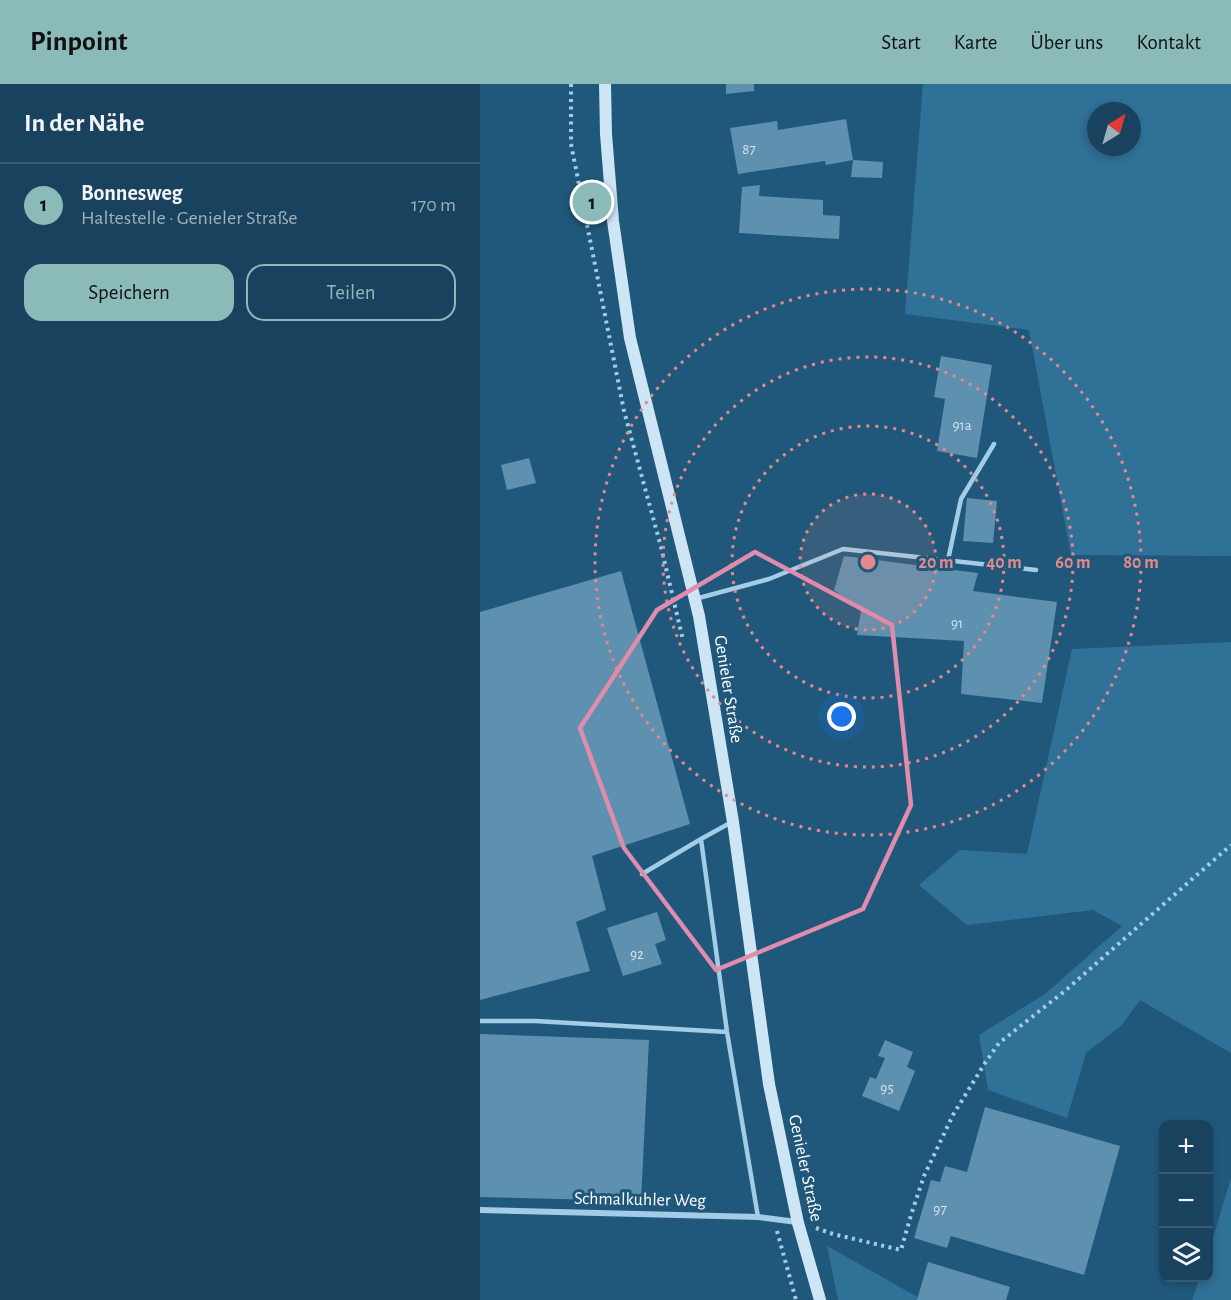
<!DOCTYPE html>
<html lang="de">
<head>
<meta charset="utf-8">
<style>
  :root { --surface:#18425d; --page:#214963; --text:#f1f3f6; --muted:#9fb0bc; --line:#365b72; --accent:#8bbbb9 }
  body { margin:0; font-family:"Alegreya Sans",sans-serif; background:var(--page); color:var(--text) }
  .controls { position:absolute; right:18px; bottom:18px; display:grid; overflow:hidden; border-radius:12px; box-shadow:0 3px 9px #0003 }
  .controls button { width:54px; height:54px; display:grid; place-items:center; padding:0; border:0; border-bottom:2px solid var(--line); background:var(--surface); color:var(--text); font:30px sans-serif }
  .compass { position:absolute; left:607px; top:18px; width:54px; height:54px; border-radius:50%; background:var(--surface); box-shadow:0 3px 9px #0003; rotate:37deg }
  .you { position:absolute; left:362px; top:633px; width:21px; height:21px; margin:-15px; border:4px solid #fff; border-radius:50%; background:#1a73e8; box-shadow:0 0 0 9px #1a73e833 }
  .badge { display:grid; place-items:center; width:39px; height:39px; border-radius:50%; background:var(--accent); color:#111; font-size:20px; font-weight:700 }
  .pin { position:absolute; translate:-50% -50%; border:3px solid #fff; box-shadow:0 2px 6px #0006 }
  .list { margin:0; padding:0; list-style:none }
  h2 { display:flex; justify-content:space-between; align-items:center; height:78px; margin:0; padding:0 24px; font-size:26px }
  h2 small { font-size:20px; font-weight:400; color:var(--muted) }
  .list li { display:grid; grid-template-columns:39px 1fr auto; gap:18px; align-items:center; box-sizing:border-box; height:84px; padding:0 24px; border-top:2px solid var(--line) }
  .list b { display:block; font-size:22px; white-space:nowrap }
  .list p { margin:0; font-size:20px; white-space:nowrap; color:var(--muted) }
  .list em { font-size:20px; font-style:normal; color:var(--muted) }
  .actions { display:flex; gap:12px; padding:18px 24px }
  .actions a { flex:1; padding:14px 0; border:2px solid var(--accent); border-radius:18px; text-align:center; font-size:21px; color:var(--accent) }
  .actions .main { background:var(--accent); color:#111 }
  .icon { flex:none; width:33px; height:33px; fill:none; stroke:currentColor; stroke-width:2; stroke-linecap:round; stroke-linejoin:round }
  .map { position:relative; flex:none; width:751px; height:1216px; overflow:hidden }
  header { display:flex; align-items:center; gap:36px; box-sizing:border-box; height:84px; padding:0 30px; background:var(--accent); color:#111 }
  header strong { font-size:28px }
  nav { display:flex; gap:33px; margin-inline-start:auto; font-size:21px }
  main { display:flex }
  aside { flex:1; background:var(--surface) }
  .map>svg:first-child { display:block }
  .green { fill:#307198; fill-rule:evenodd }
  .building { fill:#5e90af }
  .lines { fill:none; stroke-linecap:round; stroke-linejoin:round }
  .path { stroke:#a3cde6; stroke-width:4; stroke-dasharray:3 4.5; stroke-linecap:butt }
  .lane { stroke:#a3cde6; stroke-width:4.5 }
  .street { stroke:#a3cde6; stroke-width:6 }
  .secondary { stroke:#cde5f5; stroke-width:12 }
  .marked { fill:none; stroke:#e08cad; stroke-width:4.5; stroke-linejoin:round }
  .ring { fill:none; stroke:#e88989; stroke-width:3; stroke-dasharray:3 6 }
  .labels { text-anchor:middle; stroke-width:6; stroke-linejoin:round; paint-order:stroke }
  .number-label { font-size:15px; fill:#d7e3eb }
  .street-label { font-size:18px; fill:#fff; stroke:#20587c }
  .centre { fill:#e88989; stroke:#20587c; stroke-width:3 }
  .ring-label { font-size:18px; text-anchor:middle; font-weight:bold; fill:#e88989; stroke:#20587c; stroke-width:6; stroke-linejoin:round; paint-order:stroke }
</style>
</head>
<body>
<header>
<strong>Pinpoint</strong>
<nav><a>Start</a><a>Karte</a><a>Über uns</a><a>Kontakt</a></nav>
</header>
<main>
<aside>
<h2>In der Nähe<small></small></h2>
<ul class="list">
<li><span class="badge">1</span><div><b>Bonnesweg</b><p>Haltestelle · Genieler Straße</p></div><em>170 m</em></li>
</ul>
<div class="actions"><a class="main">Speichern</a><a>Teilen</a></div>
</aside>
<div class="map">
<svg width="751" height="1216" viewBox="0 0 751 1216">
  <rect width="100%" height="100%" fill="#20587c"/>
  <path class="green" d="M443 0H751V472L591 471 549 246 425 230ZM616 27H652V63H616Z
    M751 558V969L660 916 642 941 606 969 587 1034 508 1006 499 951 565 910 642 842 613 826 487 841 439 801 480 766 547 770 592 565Z
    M751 1094V1216H712L720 1194H728L729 1167Z
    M347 1162 443 1216H358Z"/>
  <path class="building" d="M246 0H274V7L246 10Z
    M366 35 373 76 403 78 402 94 371 93 373 76 346 81 345 77 258 90 250 44 297 37 298 46Z
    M280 101 279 112 343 116V131L360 132 359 155 259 149 262 103Z
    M461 272 512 281 497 374 457 367 465 315 454 313Z
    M49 374 56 399 27 406 21 381Z
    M487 414 517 417 513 459 483 457Z
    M364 472 498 489 493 507 577 518 562 619 481 610 484 557 377 551 381 527 354 506Z
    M141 487 210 740 112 772 126 826 96 838 110 887 0 916V528Z
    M177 828 186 856 175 860 182 880 143 892 127 844Z
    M0 950 169 956 161 1117 0 1113Z
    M405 956 433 968 427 983 435 987 419 1027 382 1012 390 993 396 995 405 974 398 972Z
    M505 1023 640 1062 604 1191 471 1152 467 1164 434 1154 451 1096 460 1098 465 1082 487 1088Z
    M448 1178 530 1203 526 1216H437Z"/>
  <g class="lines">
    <path class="path" d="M91 0V60L144 327 181 463 203 556
      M336 1144 353 1150 421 1166 431 1131 444 1092 473 1031 505 979 519 959 586 906 751 761
      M297 1147 316 1216"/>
    <path class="lane" d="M468 476 481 415 514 360
      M215 515 289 495 363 465 556 486
      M221 755 247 948 278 1133
      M162 790 221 755 250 739
      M0 937H55L247 948"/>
    <path class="street" d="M0 1126 278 1133 317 1138"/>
    <path class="secondary" d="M125 0 126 50 133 137 150 254 219 532 253 738 289 1000 318 1139 340 1216"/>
  </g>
  <path class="marked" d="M275 468 412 541 431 721 383 825 236 886 144 764 100 644 177 526Z"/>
  <circle cx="388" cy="478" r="68" fill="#e88989" fill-opacity=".12"/>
  <g class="ring">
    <circle cx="388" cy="478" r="68"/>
    <circle cx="388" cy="478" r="136"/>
    <circle cx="388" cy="478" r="205"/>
    <circle cx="388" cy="478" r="273"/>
  </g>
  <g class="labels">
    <g class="number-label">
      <text x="269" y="70">87</text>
      <text x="482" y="346">91a</text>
      <text x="477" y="544">91</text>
      <text x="157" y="875">92</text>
      <text x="407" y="1009">95</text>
      <text x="460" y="1130">97</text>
    </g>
    <g class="street-label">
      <text transform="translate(249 605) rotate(81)" y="6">Genieler Straße</text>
      <text transform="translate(326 1084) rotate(78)" y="6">Genieler Straße</text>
      <text transform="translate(160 1115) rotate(1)" y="6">Schmalkuhler Weg</text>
    </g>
  </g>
  <circle cx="388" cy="478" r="9" class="centre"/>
  <g class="ring-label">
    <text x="456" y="484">20 m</text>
    <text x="524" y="484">40 m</text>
    <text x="593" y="484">60 m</text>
    <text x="661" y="484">80 m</text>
  </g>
</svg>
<div class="controls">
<button>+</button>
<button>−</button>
<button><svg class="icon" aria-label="layers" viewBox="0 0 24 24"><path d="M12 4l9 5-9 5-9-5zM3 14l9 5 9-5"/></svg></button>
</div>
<svg class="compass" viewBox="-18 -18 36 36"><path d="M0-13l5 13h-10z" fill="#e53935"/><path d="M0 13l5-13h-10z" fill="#9fb0bc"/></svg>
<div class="you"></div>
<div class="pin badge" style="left:112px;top:118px">1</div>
</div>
</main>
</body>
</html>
